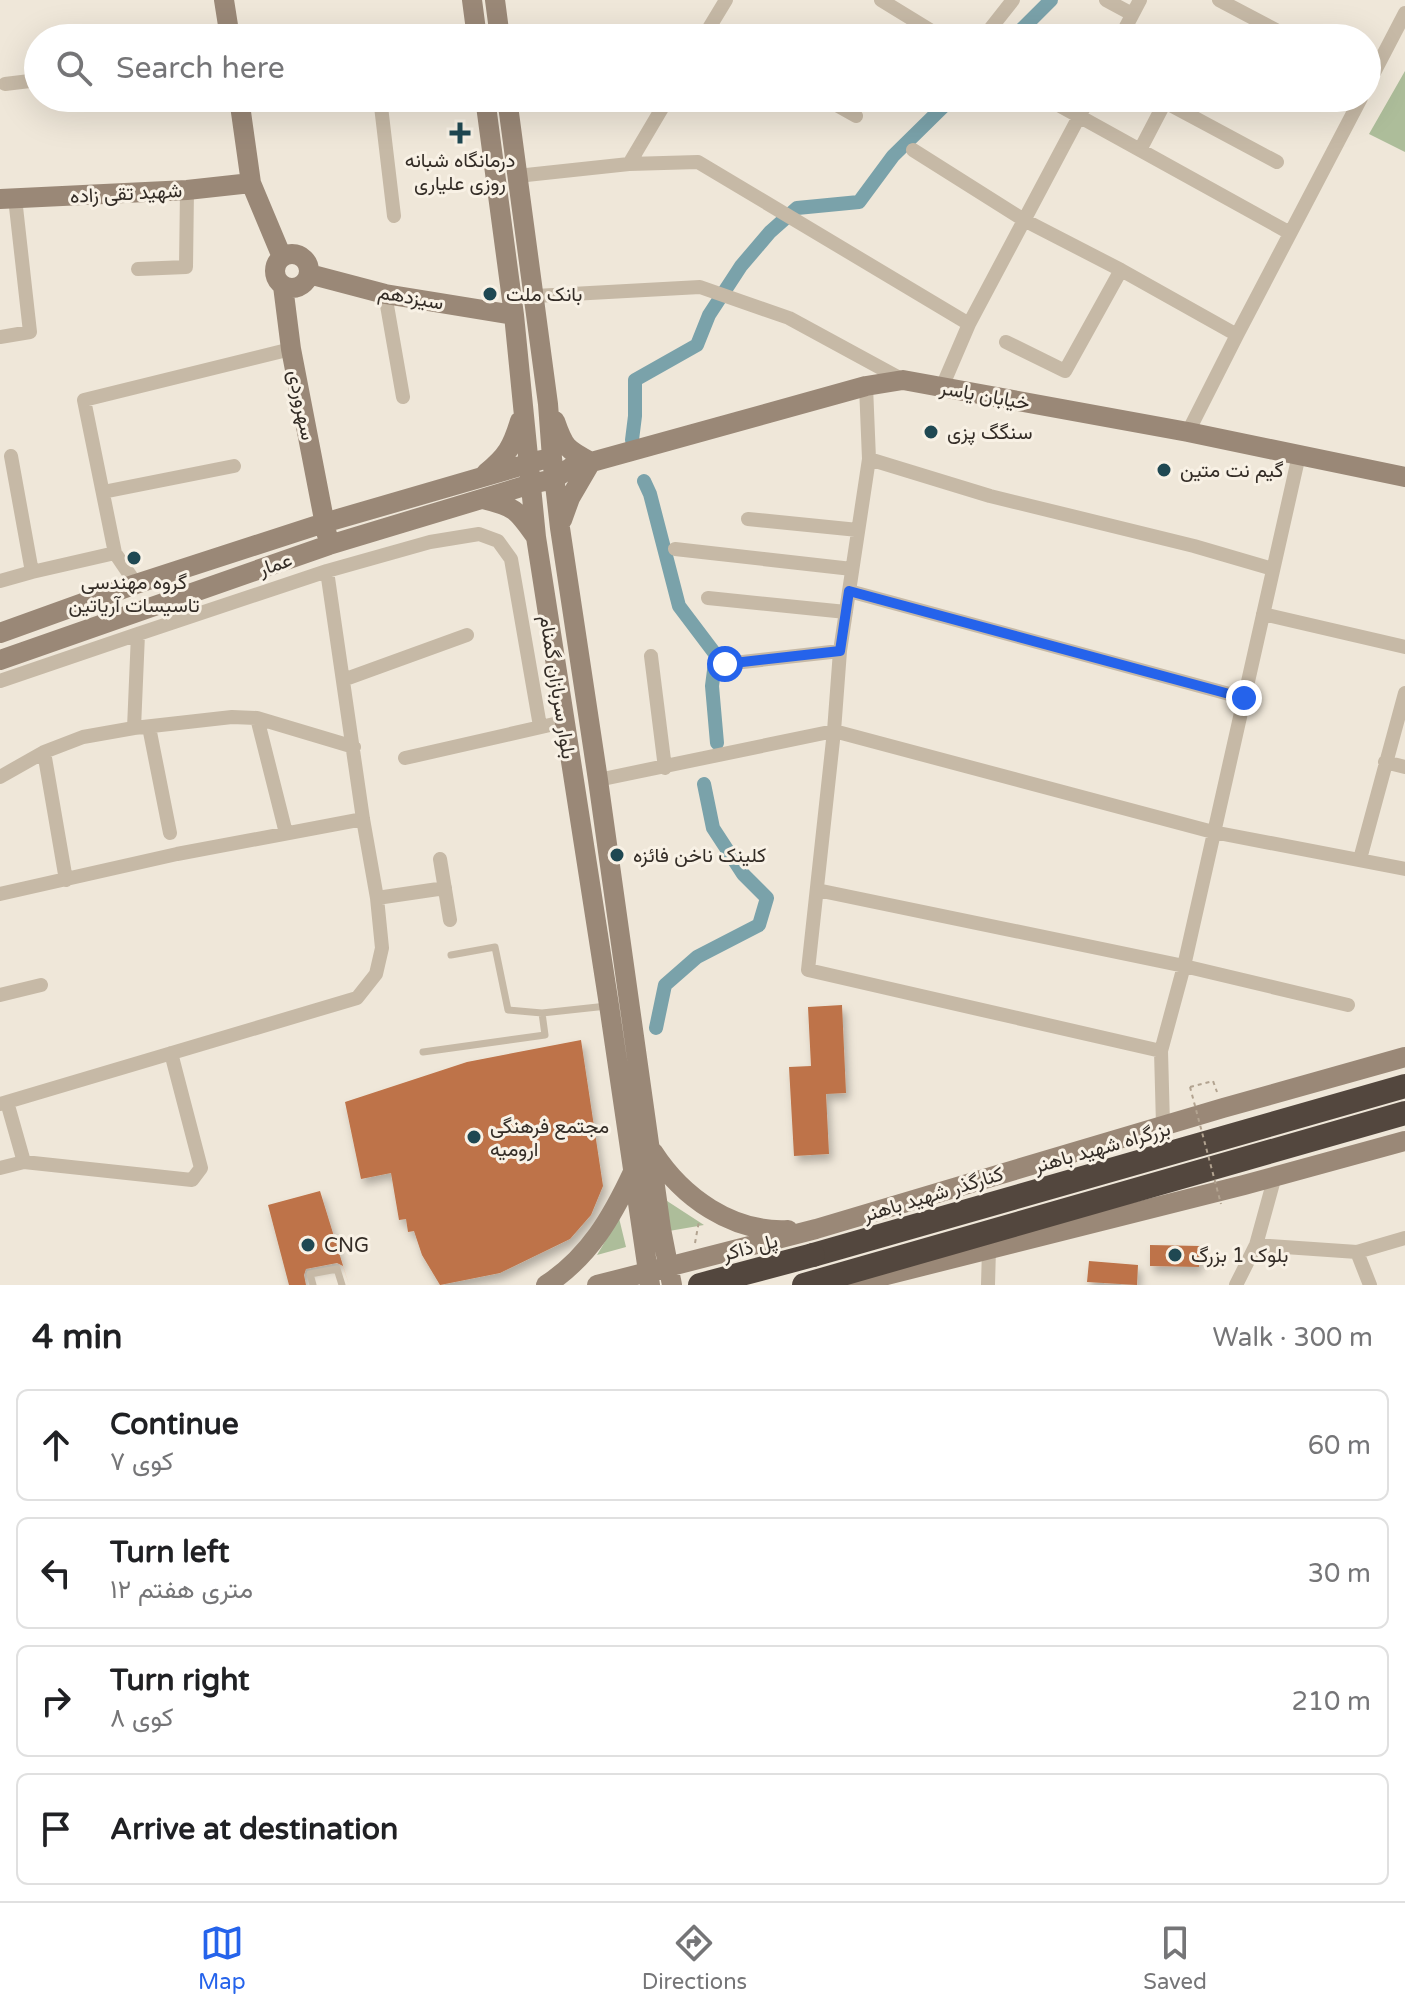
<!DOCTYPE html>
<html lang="en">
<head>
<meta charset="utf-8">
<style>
  :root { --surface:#fff; --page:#f2f2f2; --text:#202124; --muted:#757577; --line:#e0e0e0; --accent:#2563eb }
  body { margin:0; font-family:"Varela Round",Vazirmatn,sans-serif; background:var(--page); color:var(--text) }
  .stop { position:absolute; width:24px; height:24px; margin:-18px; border:6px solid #2563eb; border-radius:50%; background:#fff }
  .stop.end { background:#2563eb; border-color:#fff; box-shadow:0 2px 8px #0008 }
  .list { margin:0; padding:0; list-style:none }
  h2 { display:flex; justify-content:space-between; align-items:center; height:104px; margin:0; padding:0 32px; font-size:34px }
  h2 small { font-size:26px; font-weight:400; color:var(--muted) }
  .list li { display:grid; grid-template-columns:52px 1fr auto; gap:24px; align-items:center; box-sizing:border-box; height:112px; margin:0 16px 16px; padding:0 16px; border:2px solid var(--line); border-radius:12px }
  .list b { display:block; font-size:30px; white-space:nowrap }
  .list p { margin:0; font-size:26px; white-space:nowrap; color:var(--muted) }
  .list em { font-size:26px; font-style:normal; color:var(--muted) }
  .icon { flex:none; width:44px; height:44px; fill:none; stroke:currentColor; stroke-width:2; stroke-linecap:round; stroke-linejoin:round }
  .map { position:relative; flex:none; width:1405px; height:1285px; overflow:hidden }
  .search { position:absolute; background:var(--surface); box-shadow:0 8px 32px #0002; left:24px; right:24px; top:24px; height:88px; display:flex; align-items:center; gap:20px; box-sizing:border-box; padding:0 28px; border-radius:44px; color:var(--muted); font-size:30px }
  .sheet { height:616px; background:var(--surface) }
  nav { display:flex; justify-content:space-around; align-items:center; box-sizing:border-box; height:112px; border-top:2px solid var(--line); background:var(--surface); font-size:22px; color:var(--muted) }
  nav a { display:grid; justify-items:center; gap:4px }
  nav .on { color:var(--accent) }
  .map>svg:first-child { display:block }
  .green { fill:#adbd9a }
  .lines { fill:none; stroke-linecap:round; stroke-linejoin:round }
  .canal { stroke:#7aa2aa; stroke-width:14 }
  .building { fill:#be7348; filter:url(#shadow) }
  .path { stroke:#b2a390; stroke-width:2; stroke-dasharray:4 4; stroke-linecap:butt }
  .lane { stroke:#c6b9a6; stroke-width:7 }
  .street { stroke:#c6b9a6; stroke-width:14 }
  .secondary { stroke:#9a8877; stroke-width:20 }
  .highway { stroke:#53473e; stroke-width:24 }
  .path-bridge { stroke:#b2a390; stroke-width:2; stroke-dasharray:4 4; stroke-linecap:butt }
  .highway-bridge { stroke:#53473e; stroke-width:24 }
  .route { stroke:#2563eb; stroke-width:10 }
  .poi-dot { fill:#1f4852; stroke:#f8f1e5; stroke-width:3 }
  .labels { text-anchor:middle; stroke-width:6; stroke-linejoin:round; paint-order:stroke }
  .poi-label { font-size:20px; fill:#332c26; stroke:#f8f1e5; text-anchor:start }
  .street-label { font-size:20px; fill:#332c26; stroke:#f8f1e5 }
</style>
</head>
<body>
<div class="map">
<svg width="1405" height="1285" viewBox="0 0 1405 1285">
  <defs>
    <filter id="shadow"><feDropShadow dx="3.5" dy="6" stdDeviation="4" flood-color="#0004"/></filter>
  </defs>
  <rect width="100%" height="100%" fill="#efe7d9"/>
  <path class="green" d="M1405 71V152L1369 134Z
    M664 1199 704 1225 669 1231Z
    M619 1218 626 1247 597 1255Z"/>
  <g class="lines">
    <path class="canal" d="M1013 38 1051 0
      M632 440 635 416V380L697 345 709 315 741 266 770 232 797 208 859 202 893 156 952 98
      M644 481 650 494 679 606 716 655 712 686 717 743
      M656 1028 665 985 697 957 759 925 767 898 743 874 713 828 704 784"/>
  </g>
  <path class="building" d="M842 1005 846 1093 826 1094 829 1154 794 1156 789 1067 811 1066 808 1007Z
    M581 1040 603 1186 591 1215 570 1239 500 1273 440 1285 422 1255 414 1231 408 1232 406 1219 399 1220 391 1173 361 1179 345 1102 467 1062Z
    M320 1191 349 1285 343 1266 337 1263 306 1269 304 1275 306 1285H289L268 1205Z
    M1150 1245 1200 1246 1199 1267 1150 1266Z
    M1089 1261 1138 1265 1137 1285 1087 1282Z"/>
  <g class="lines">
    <path class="path" d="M1190 1087 1213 1081 1217 1092
      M695 1243 699 1221"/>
    <path class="lane" d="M451 955 495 947 508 1010 542 1013
      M423 1052 545 1035 542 1013 607 1006
      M313 1285 310 1274 337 1269 342 1285"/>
    <path class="street" d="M881 0 943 38
      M1106 0 1132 14
      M1219 0 1291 38
      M352 38 373 35V38
      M703 38 726 0
      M983 38 1013 0
      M1120 38 1140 0
      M5 84 38 80
      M1367 86 1405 13
      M380 98 394 216
      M824 98 856 116
      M1046 98 1290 233
      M913 150 1024 220 1121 270 1237 335
      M1140 150 1165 102 1277 162
      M629 164 668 98
      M517 176 629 164 698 162 969 324
      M138 269 186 267 187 190
      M385 294 403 397
      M535 296 700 287 789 318 903 380
      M0 337 30 332 15 198
      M1006 342 1065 371 1121 270
      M866 386 869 459 840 651 834 731 808 970 1161 1051
      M942 387 969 324 1089 98
      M1188 432 1237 335 1361 98
      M11 456 32 572
      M869 459 990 496 1194 546 1273 569
      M103 492 234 466
      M748 519 858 530
      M675 549 852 569
      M0 581 32 572 115 553
      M136 584 115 553 84 400 291 349
      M849 591 1244 698
      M708 598 846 612
      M1263 614 1405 647
      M651 656 665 768
      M725 664 840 651
      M343 680 467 635
      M0 681 138 634 327 571 430 542 479 534 498 541 511 559 540 726
      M257 718 286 833
      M149 727 170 833
      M134 728 138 634
      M44 752 66 880
      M405 758 563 722
      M1385 762 1405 767
      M0 777 44 752 83 737 134 728 232 717 257 718 354 747
      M598 780 834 731 1213 832 1405 869
      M440 859 450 920
      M1360 859 1405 693
      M817 890 1184 966 1348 1005
      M0 894 177 854 363 819
      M377 898 445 888
      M0 995 41 985
      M7 1102 24 1162 192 1180 201 1168 171 1053
      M0 1104 357 998 376 974 382 948 377 898 363 819 327 571
      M1163 1125 1161 1051 1184 966 1299 455
      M0 1168 24 1162
      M1256 1245 1357 1252 1405 1238
      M1357 1252 1370 1285
      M988 1285 989 1249
      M1236 1285 1256 1245 1275 1176"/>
    <path class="secondary" d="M224 0 230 38
      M472 0 477 38
      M495 0 500 38
      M239 98 251 183 282 257
      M485 98 514 315 536 537 609 1005 650 1285
      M507 98 548 404 552 458 560 528 598 780 661 1229 672 1285
      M0 199 187 190 251 183
      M275 271a17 17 0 1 1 34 0a17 17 0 1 1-34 0Z
      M309 274 385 294 514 315
      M283 286 291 349 327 535
      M555 421C564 447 566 449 591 462L570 498 562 520
      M486 473C507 456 512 447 520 421
      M483 499C516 507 517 510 536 537
      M0 633 136 584 324 523 541 460
      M0 660 329 545 531 484 554 479 570 468 866 386 903 380 1188 432 1405 477
      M653 1152C682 1197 732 1233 788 1230
      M546 1285C589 1257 612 1217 633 1172
      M597 1285 816 1229 1223 1108 1405 1057
      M847 1285 1244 1185 1405 1141"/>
    <path class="highway" d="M813 1255 1405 1086
      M804 1285 1405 1113"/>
    <path class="path-bridge" d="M1190 1087 1221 1204"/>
    <path class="highway-bridge" d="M700 1285 813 1255"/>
  </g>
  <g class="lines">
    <path class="route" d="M725 664 840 651 849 591 1244 698"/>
  </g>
  <g class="poi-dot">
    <path d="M456 121h8v8h8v8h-8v8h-8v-8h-8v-8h8z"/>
    <circle cx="490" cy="294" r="8"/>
    <circle cx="931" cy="432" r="8"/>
    <circle cx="1164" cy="470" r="8"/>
    <circle cx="134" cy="558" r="8"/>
    <circle cx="617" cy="855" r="8"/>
    <circle cx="474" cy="1137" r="8"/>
    <circle cx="308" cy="1245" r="8"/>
    <circle cx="1175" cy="1255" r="8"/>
  </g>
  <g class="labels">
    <g class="poi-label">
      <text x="460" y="167" text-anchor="middle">درمانگاه شبانه<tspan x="460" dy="23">روزی علیاری</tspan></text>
      <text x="506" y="301">بانک ملت</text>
      <text x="947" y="439">سنگگ پزی</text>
      <text x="1180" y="477">گیم نت متین</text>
      <text x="134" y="589" text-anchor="middle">گروه مهندسی<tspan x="134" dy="23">تاسیسات آریاتین</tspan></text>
      <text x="633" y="862">کلینک ناخن فائزه</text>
      <text x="490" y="1133">مجتمع فرهنگی<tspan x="490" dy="23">ارومیه</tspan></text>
      <text x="324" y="1252">CNG</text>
      <text x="1191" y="1262">بلوک 1 بزرگ</text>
    </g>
    <g class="street-label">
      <text transform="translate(126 193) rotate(-3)" y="7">شهید تقی زاده</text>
      <text transform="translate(411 297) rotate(10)" y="7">سیزدهم</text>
      <text transform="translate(985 395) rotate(10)" y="7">خیابان یاسر</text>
      <text transform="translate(302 405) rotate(79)" y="7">سهروردی</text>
      <text transform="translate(275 564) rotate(-19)" y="7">عمار</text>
      <text transform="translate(558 687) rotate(81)" y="7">بلوار سربازان گمنام</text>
      <text transform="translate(1102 1147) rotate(-16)" y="7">بزرگراه شهید باهنر</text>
      <text transform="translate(933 1194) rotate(-17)" y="7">کنارگذر شهید باهنر</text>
      <text transform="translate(750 1247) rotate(-15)" y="7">پل ذاکر</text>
    </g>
  </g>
</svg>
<div class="stop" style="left:725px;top:664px"></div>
<div class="stop end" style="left:1244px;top:698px"></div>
<div class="search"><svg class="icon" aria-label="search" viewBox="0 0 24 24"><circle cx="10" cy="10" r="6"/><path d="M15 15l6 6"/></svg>Search here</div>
</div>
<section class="sheet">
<h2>4 min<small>Walk · 300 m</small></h2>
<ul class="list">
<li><svg class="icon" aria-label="ahead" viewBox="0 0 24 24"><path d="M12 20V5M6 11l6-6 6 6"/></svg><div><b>Continue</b><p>کوی ۷</p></div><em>60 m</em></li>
<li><svg class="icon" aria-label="left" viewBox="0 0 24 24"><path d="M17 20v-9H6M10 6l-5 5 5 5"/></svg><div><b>Turn left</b><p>۱۲ متری هفتم</p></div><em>30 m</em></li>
<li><svg class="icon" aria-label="right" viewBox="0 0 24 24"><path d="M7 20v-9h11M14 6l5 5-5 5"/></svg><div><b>Turn right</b><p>کوی ۸</p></div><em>210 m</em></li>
<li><svg class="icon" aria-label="arrive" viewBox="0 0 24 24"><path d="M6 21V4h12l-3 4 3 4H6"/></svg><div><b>Arrive at destination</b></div></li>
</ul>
</section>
<nav>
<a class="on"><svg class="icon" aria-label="map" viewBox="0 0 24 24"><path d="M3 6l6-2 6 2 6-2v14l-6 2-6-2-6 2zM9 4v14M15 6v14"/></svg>Map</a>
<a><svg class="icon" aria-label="directions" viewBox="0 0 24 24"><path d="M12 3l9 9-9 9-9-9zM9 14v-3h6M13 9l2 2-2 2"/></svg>Directions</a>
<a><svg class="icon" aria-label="saved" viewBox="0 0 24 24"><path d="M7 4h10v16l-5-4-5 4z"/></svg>Saved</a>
</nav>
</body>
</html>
